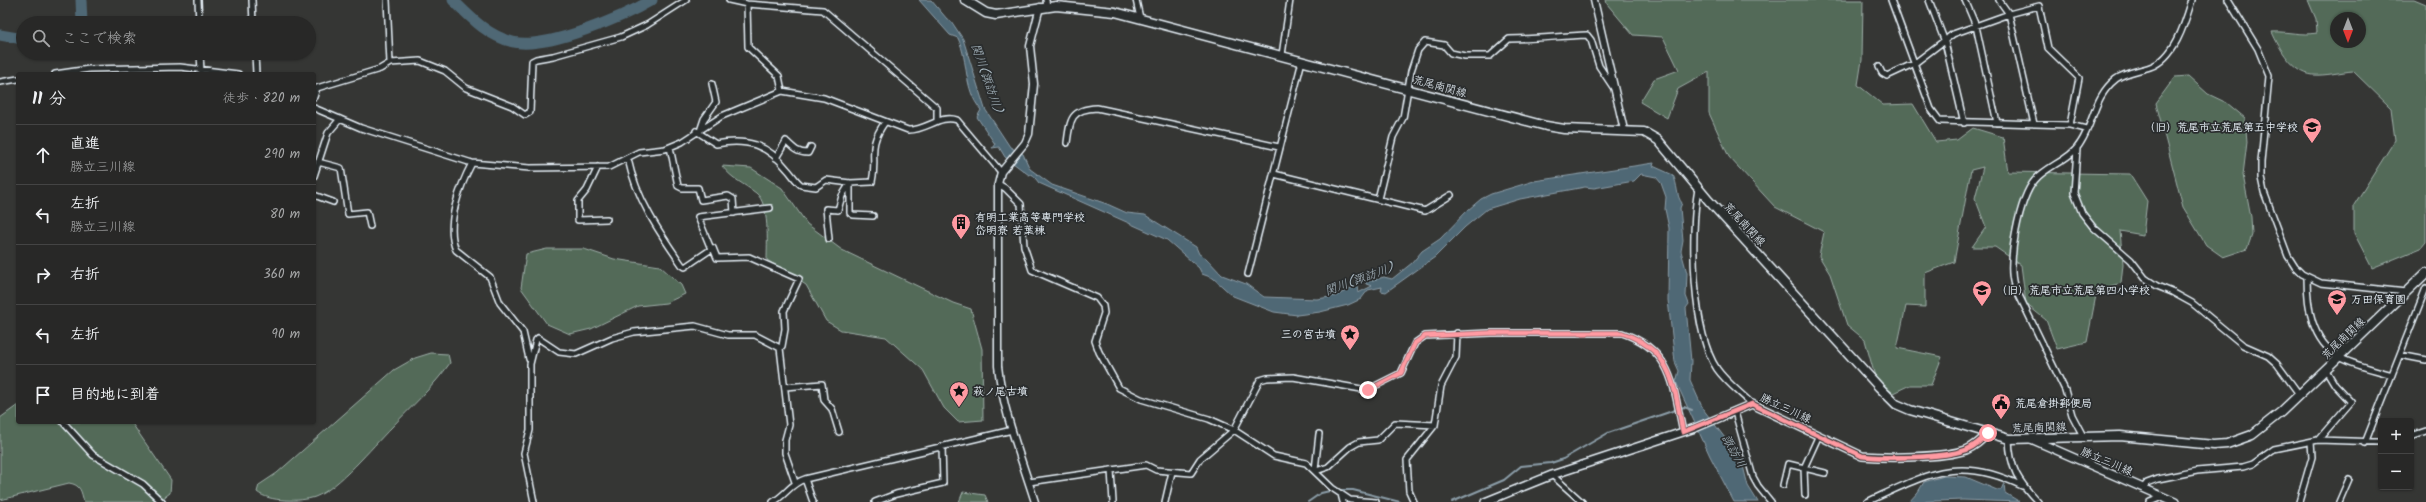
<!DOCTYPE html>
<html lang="ja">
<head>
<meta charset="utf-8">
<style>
  :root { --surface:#282827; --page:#343433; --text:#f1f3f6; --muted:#a5a6a7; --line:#444 }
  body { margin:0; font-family:Kalam,"Klee One",sans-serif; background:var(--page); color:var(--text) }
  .controls { position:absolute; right:12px; bottom:12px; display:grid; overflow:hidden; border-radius:4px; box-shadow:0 1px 3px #0004 }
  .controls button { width:36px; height:36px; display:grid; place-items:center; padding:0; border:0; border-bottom:1px solid var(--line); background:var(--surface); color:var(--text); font:20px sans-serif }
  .compass { position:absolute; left:2330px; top:12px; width:36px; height:36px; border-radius:50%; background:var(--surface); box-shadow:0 1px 3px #0004; rotate:180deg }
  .stop { position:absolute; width:12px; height:12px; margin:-9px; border:3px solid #ff9aa2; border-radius:50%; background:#fff }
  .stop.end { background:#ff9aa2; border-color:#fff; box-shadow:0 1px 4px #0008 }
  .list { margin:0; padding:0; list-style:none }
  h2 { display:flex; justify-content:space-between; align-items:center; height:52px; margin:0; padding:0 16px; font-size:17px }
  h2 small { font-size:13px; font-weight:400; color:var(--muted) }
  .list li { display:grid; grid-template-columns:26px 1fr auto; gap:12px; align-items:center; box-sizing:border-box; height:60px; padding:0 16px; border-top:1px solid var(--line) }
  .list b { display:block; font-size:15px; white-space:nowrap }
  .list p { margin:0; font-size:13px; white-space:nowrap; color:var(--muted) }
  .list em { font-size:13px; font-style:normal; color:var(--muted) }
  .icon { flex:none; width:22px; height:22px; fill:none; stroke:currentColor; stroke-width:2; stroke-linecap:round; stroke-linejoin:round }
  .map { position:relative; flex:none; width:2426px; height:502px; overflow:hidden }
  .search { position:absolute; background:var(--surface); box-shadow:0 1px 3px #0004; left:16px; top:16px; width:300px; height:44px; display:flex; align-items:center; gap:10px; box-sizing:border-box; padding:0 14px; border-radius:22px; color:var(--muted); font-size:15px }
  .panel { position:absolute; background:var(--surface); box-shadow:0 1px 3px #0004; left:16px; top:72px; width:300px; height:352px; border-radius:4px }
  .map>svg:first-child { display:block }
  .green { fill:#536b59; stroke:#9eaea8; fill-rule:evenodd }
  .water { fill:#4f6774; stroke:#8c9ea9 }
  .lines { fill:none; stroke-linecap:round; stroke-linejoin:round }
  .stream { stroke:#8c9ea9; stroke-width:2 }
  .river { stroke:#4f6774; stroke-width:11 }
  .minor-casing { stroke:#e8f1f8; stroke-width:8 }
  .tertiary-casing { stroke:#e8f1f8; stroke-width:9 }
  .secondary-casing { stroke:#e8f1f8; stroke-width:10 }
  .primary-casing { stroke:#e8f1f8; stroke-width:11 }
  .minor { stroke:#2a2d2e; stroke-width:5 }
  .tertiary { stroke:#2a2d2e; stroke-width:6 }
  .secondary { stroke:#2a2d2e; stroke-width:7 }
  .primary { stroke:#2a2d2e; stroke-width:8 }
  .route { stroke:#ff9aa2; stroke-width:5 }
  .labels { text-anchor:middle; stroke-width:3.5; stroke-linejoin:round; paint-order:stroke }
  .street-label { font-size:11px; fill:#e8f1f8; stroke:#2a2d2e }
  .poi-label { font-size:11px; font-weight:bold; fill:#e8f1f8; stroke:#2a2d2e; text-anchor:start }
  .water-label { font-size:12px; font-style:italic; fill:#abbac3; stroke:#2a2d2e }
</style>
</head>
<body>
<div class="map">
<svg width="2426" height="502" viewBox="0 0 2426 502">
  <rect width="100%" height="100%" fill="#353634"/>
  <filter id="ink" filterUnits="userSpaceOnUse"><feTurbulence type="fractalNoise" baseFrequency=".025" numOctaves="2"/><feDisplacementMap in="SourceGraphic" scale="8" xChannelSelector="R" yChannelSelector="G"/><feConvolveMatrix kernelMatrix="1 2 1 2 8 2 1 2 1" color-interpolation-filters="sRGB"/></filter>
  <g filter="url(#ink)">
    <path class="green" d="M1606 0H1863L1862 60 1858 85 1883 105 1913 104 1936 142 1957 140 1973 128 2003 137 2008 172 2130 174 2147 201 2143 235 2120 231 2123 264 2121 283 2097 290 2087 342 2057 349 2046 320 2026 304 2021 265 1995 247H1972L1986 227 1975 198 1983 167 1971 170 1954 262 1925 273V307L1906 306 1897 348 1942 357 1931 385H1910L1893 393 1876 380 1865 340 1847 325 1830 274 1819 256 1824 232 1775 207 1729 157 1709 113V72L1678 89 1667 118 1640 102 1654 79 1679 70 1663 37 1633 35 1607 4Z
      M2308 0H2414L2426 5V242L2421 248 2372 268 2354 233V205L2395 140 2391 108 2353 71C2340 72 2326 76 2313 75 2293 73 2279 48 2272 32 2288 31 2301 36 2317 33L2316 19ZM2336 18H2360V42H2336Z
      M2188 76 2208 94 2227 103 2245 118 2247 142 2243 175 2251 217 2252 235 2247 249 2223 257 2206 245 2183 207 2156 103 2175 77Z
      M722 166 751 168 782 188 807 224 842 250 953 303 971 309 982 349 983 420 958 422 944 408 923 370 886 337 841 330 826 321 806 285 767 260C767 244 770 204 756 193 743 183 733 180 722 166Z
      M547 249H584L614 259 660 266 681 285 685 294 666 303 638 306 591 329 570 334 547 324 521 288 526 254Z
      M431 353 448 354 450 363C434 386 411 407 391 428 372 447 339 488 315 497 300 502 269 502 257 492L259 485 277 473 394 370 415 358Z
      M18 405V422H131L171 480 170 493 158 502H84C81 491 81 485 69 483L0 500V418Z
      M963 492 985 495 988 502H959Z"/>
    <path class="water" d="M919 0H931L947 19 951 21 963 39 985 109 1010 147 1023 154 1030 169 1052 185 1107 204 1127 213 1145 215 1196 247 1199 254 1206 258 1222 275 1246 284 1264 297 1317 299 1336 296 1357 285 1358 293 1372 286 1366 284V282L1384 277 1392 279 1412 263 1422 251 1440 239 1468 210 1481 199 1491 194 1534 181 1654 163 1653 166 1673 175C1678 185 1676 196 1682 203L1680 208 1683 240 1681 251 1687 273 1686 296 1689 304 1686 308 1691 361 1690 380 1703 409 1734 450H1736L1738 446 1748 486 1758 502H1734L1710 456 1676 382 1679 371 1675 362 1668 300 1669 228 1665 209 1666 197 1661 183 1656 177 1641 174 1634 181 1594 188 1585 187 1520 199 1487 209 1465 227 1435 257 1386 292 1381 291 1382 287 1368 290 1361 299 1348 305 1320 312 1297 315 1274 312 1233 296 1213 278 1202 274 1199 268 1167 240 1149 232 1039 183 1032 174 1029 175 1005 157 999 147 992 148 995 144 977 117 981 110C963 88 969 63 958 38L950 35Z
      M1944 476 1966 477 1997 490H2001L2004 483 2005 493 2020 502 1963 500 1909 502 1918 492 1924 482Z"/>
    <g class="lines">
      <path class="stream" d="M1338 490H1353L1400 502
        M1308 502 1321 493 1334 490
        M1452 502 1504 480 1521 466 1551 463 1563 459 1608 433 1684 407 1692 410"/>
      <path class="river" d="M81 0 82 23
        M453 0C471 18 488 36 513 42 546 50 623 17 652 0
        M0 35 23 39"/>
      <defs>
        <path id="minor" d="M198 0 199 23
          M252 0 253 23
          M387 0 390 63
          M729 0 747 4 823 10 937 108V121
          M1046 0 1047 7
          M1136 0 1140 18
          M1891 0 1931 109 1940 121 2070 125 2086 129
          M1929 0 1945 42 1964 123
          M1965 0 1976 26 1997 123
          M1999 0 2009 14 2034 124
          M2228 0 2258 49 2269 76 2261 162V178L2264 192 2288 256 2295 267 2302 274 2321 283 2406 292
          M747 4 748 47 779 76 782 91
          M200 53 201 71
          M255 53 256 74
          M1282 55 1290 0
          M1879 67 1882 73 1887 76 1915 63 1953 34 2009 14 2039 6 2048 48 2079 78 2070 125
          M55 74 89 69 180 67 238 74
          M0 82 18 79
          M314 97 317 88 380 69 390 63 420 61 445 71 466 88 512 106 525 115 530 112 532 61 536 59 553 56 621 37 647 25 686 0
          M314 108 361 128 472 163 530 168 609 167 639 152 665 149 682 142 722 116 782 91 824 98 908 130C926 131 940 114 957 120L1001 172
          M701 128 704 119 716 102 712 84
          M696 131 716 144C746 138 767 144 787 169 792 174 795 180 801 185L816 187 826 180 850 183 872 182C878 155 866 149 885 122
          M1067 143C1070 119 1071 109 1097 108L1279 147
          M670 147 678 186 682 188H698L701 200 728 196 733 199 734 213
          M2077 149 2074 193 2082 213 2093 227 2131 260 2145 278 2157 286 2172 292 2192 303 2243 345 2268 356 2277 364 2299 394
          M776 158 786 141C793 148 797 153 808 153L811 147
          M628 159C636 198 659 232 682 265L685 267 713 248 717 258 749 257 799 279 784 311 785 329 782 346 780 348
          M318 162 341 168 348 214 367 212 370 226
          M472 163C460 186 445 224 456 250L490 277 500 303 523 332 529 359
          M598 167 587 190 578 201V220L607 219
          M1274 174 1425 211 1451 195
          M314 176 328 133 340 119
          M850 184V213L853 215 873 216
          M998 184 1005 188 1021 204 1024 246 1032 270 1097 298 1103 306 1104 313 1095 341 1099 352 1119 388 1141 399 1209 419 1234 430 1274 456 1306 463 1332 488 1350 500 1376 502
          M1698 189C1690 233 1692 332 1717 369 1726 382 1741 393 1752 404
          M314 195 333 202
          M1378 199 1393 137 1403 118 1411 71 1418 50 1425 42 1444 45 1451 53 1465 56H1490L1509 39C1536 39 1560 36 1587 35L1591 40 1599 66 1613 87
          M829 239 826 209 838 210 842 196 850 183
          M711 249 698 217 770 208
          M1248 274 1302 61
          M2307 277C2307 306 2311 340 2339 357 2352 365 2377 370 2392 375
          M2400 355 2426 360
          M785 387 822 384 824 400 832 409 839 432
          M1735 412 1753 477 1758 486 1771 502
          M63 422 93 455 143 484 162 502
          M2083 436 2072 415 2065 390 2014 285C2007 263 2019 198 2035 180 2048 165 2071 160 2081 142 2094 122 2094 96 2116 79 2126 72 2139 71 2150 67 2175 58 2185 23 2192 0
          M2411 436 2426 431
          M2009 439C2010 469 2018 481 2038 502
          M2318 440 2351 402 2335 385 2326 370
          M2365 443 2426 288
          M1111 470 1113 502
          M1315 470 1319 434
          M1316 471 1328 467 1350 447 1359 442 1378 440 1395 423 1435 425
          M1552 475 1582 502
          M805 479 813 502
          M1029 482 1146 465 1156 470 1191 473 1200 459 1234 430 1260 380 1267 378 1293 377 1367 390 1401 373 1415 343 1425 336 1491 333H1622C1673 350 1673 386 1683 432
          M1783 485 1788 464 1825 473
          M2143 488 2147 483 2158 479 2197 471 2243 467 2253 464 2274 449 2318 440 2381 442
          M1341 494 1343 502
          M1805 495 1804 468 1819 435
          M534 502 524 453 530 430V364L536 340 538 338 559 352 576 354 612 338 634 332 695 326 728 335H755L780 348 789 425 785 440V453L795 482
          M773 502C786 495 791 483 805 479L1012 430
          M875 502 896 494 943 483 942 446
          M1165 502 1172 472
          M1414 502 1409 491 1407 460 1435 425 1441 386 1456 357 1457 333
          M1867 502C1926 475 1958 454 2022 486
          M2150 502 2162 497
          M2299 502 2312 457 2311 442
          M2339 502 2349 479"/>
        <path id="tertiary" d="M1594 0 1624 130
          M1035 502C1021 457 1003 413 998 366V184L1001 172 1025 143 1029 134 1034 84 1030 46 1040 7"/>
        <path id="secondary" d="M2031 439 2175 502
          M1485 502 1552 475 1695 428 1752 404 1862 456C1888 458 1942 458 1966 450 1975 446 1982 440 1988 433"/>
        <path id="primary" d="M965 0 986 13 996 15 1056 6 1115 12 1546 126 1564 129 1644 132 1658 140 1709 201 1879 387 1896 404 1910 410 2009 439 2120 436 2214 445 2227 444 2252 435 2281 412 2426 273"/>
      </defs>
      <use href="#minor" class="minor-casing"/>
      <use href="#tertiary" class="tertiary-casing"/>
      <use href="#secondary" class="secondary-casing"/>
      <use href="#primary" class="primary-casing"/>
      <use href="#minor" class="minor"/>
      <use href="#tertiary" class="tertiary"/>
      <use href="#secondary" class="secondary"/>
      <use href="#primary" class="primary"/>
    </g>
  </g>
  <g class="lines" filter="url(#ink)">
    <path class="route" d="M1368 390 1401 373 1415 343 1425 336 1490 333H1622C1673 350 1674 386 1683 432L1752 404 1862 456C1888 459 1942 458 1966 450 1975 446 1982 440 1988 433"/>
  </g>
  <defs>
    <symbol id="school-pin" viewBox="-11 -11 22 30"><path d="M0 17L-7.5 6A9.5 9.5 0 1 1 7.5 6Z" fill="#ff9aa2" stroke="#2a2d2e"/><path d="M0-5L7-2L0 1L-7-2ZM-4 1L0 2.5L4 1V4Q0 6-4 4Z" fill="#111"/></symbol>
    <symbol id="building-pin" viewBox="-11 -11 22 30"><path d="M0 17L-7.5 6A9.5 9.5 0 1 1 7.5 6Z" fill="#ff9aa2" stroke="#2a2d2e"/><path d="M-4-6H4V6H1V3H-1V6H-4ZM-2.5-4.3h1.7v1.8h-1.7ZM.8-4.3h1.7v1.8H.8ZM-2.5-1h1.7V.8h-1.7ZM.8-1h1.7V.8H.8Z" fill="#111"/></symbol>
    <symbol id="sight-pin" viewBox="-11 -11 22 30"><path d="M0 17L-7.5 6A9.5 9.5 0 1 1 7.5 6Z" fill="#ff9aa2" stroke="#2a2d2e"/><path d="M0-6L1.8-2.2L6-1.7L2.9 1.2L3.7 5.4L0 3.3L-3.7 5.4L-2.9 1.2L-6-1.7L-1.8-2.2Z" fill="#111"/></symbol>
    <symbol id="civic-pin" viewBox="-11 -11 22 30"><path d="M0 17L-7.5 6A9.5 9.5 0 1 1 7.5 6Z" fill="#ff9aa2" stroke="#2a2d2e"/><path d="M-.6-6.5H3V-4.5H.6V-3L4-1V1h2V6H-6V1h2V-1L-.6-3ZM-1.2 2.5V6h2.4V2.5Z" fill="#111"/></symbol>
  </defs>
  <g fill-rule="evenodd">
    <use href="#school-pin" x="2301" y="116" width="22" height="30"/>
    <use href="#building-pin" x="950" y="212" width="22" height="30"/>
    <use href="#school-pin" x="1971" y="279" width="22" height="30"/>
    <use href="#school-pin" x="2326" y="288" width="22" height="30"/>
    <use href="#sight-pin" x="1339" y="323" width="22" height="30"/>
    <use href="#sight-pin" x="948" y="380" width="22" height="30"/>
    <use href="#civic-pin" x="1990" y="392" width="22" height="30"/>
  </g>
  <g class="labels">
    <g class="street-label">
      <text transform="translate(1440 86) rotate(15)" y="4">荒尾南関線</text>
      <text transform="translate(1745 224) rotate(47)" y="4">荒尾南関線</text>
      <text transform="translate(2343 338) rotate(-44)" y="4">荒尾南関線</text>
      <text transform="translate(1786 408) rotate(25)" y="4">勝立三川線</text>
      <text transform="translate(2039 427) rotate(-2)" y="4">荒尾南関線</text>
      <text transform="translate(2107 461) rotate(23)" y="4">勝立三川線</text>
    </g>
    <g class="poi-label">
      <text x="2298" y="131" text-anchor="end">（旧）荒尾市立荒尾第五中学校</text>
      <text x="975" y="221">有明工業高等専門学校<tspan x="975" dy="13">岱明寮 若葉棟</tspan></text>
      <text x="1996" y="294">（旧）荒尾市立荒尾第四小学校</text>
      <text x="2351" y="303">万田保育園</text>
      <text x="1336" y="338" text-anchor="end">三の宮古墳</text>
      <text x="973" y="395">萩ノ尾古墳</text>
      <text x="2015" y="407">荒尾倉掛郵便局</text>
    </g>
    <g class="water-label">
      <text transform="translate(987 78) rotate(71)" y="4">関川(諏訪川)</text>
      <text transform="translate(1359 279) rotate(-20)" y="4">関川(諏訪川)</text>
      <text transform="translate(1734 451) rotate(61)" y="4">諏訪川</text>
    </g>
  </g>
</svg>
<div class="controls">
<button>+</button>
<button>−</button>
</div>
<svg class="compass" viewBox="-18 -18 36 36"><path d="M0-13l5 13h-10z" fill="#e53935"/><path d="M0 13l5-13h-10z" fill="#a5a6a7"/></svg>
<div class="stop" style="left:1988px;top:433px"></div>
<div class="stop end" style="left:1368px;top:390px"></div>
<div class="search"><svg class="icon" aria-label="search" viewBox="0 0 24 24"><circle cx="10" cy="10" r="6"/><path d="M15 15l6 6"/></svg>ここで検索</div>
<section class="panel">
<h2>11 分<small>徒歩 · 820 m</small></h2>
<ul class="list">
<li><svg class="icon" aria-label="ahead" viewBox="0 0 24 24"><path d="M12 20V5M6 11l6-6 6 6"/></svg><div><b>直進</b><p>勝立三川線</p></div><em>290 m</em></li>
<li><svg class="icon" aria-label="left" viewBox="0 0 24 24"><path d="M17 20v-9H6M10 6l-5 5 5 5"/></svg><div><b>左折</b><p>勝立三川線</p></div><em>80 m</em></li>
<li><svg class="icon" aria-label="right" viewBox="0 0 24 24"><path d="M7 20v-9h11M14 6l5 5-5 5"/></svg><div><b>右折</b></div><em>360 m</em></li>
<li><svg class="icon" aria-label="left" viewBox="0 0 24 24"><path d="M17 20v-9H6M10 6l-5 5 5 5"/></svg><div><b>左折</b></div><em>90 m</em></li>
<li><svg class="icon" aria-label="arrive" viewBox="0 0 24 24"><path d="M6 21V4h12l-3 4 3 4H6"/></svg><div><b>目的地に到着</b></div></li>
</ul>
</section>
</div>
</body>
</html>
